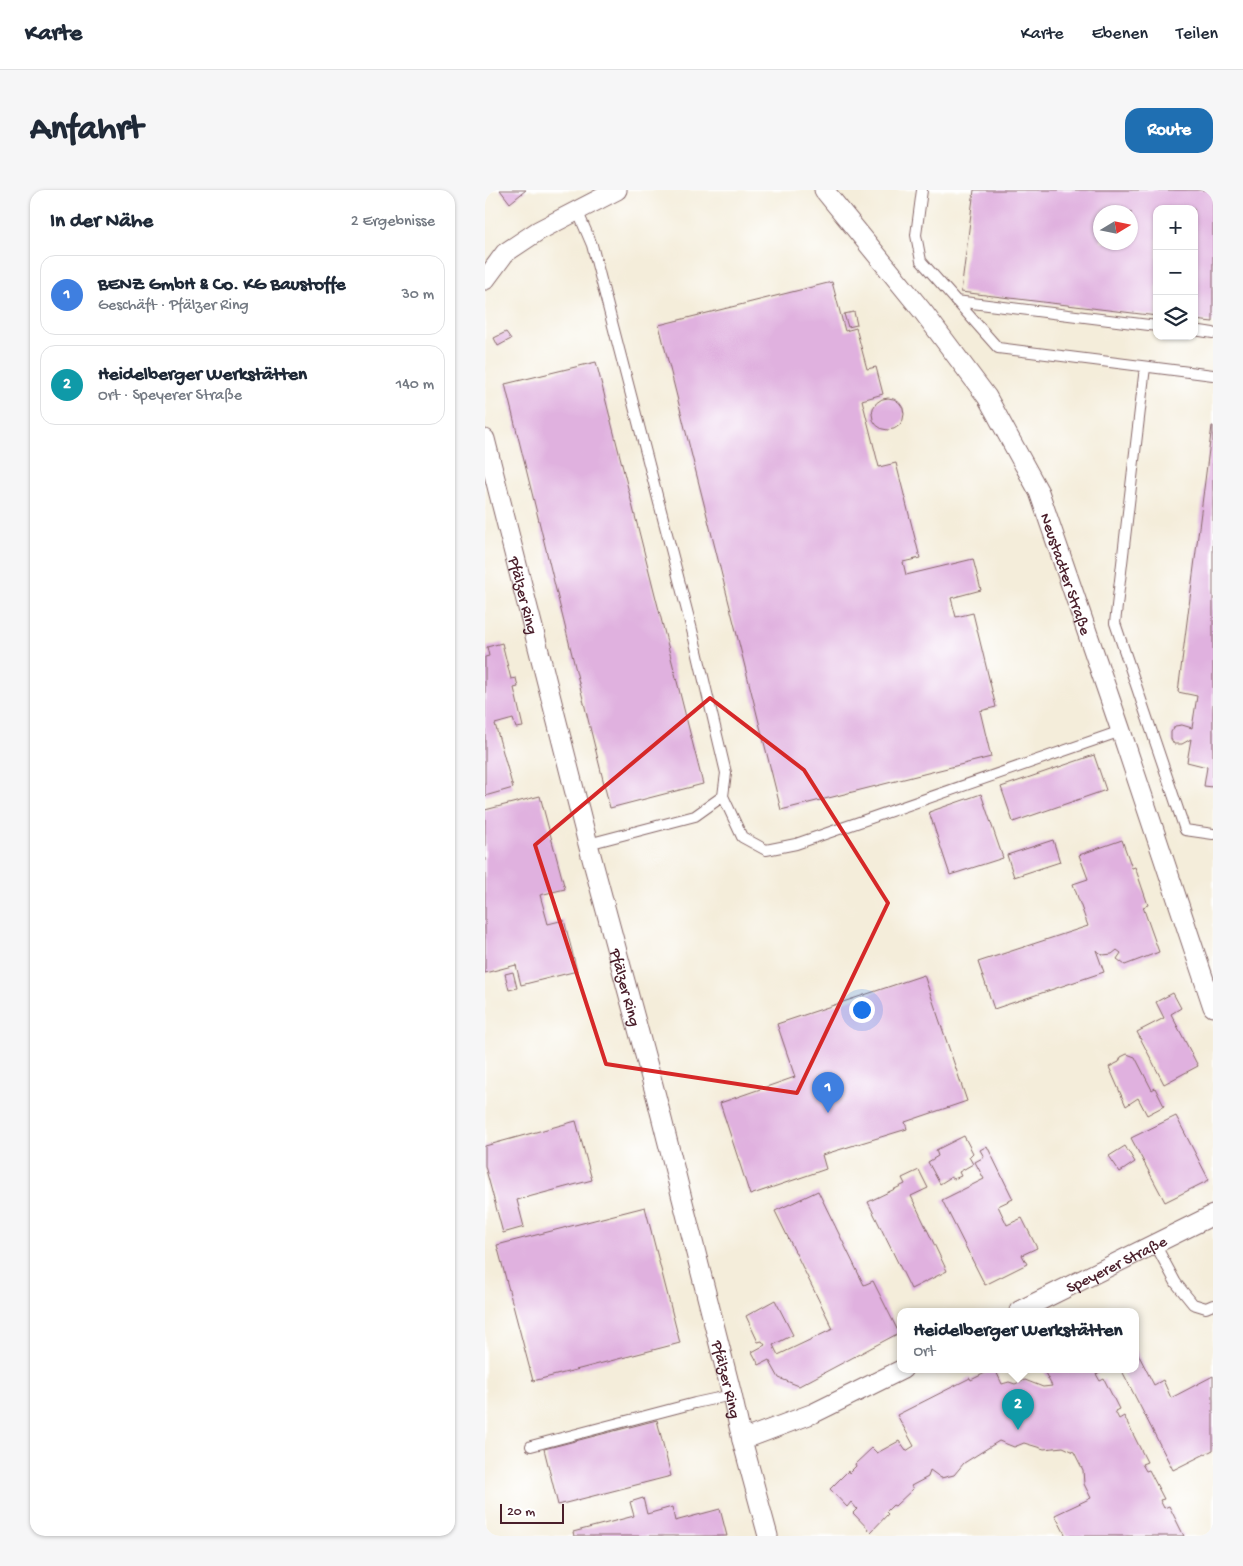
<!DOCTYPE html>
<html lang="de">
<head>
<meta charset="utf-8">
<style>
  :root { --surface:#fff; --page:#f6f6f7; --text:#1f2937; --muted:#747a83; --line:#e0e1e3; --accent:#1f6fb2 }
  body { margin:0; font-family:"Gochi Hand",sans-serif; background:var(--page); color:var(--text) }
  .controls { position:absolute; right:15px; top:15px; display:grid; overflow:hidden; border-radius:10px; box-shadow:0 1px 4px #0004 }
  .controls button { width:45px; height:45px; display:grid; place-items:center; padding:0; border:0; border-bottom:1px solid var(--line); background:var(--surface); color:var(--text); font:25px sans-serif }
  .compass { position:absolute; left:608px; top:15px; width:45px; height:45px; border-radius:50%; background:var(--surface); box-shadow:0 1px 4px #0004; rotate:80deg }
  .scale { position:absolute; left:15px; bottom:12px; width:64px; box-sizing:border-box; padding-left:5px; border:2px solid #4a1f2b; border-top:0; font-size:14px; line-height:18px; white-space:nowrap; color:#4a1f2b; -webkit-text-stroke:4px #fff; paint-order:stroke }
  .you { position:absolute; left:376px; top:819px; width:18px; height:18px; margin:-12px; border:4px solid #fff; border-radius:50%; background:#1a73e8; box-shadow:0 0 0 8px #1a73e833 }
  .badge { display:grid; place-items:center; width:32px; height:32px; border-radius:50%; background:var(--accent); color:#fff; font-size:16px; font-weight:700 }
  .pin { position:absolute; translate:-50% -41px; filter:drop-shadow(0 1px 2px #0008) }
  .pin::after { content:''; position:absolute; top:26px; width:18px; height:15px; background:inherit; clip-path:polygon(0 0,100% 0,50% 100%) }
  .popup { position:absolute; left:412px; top:1118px; width:242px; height:65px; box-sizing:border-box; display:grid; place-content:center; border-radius:10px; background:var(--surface); filter:drop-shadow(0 1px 4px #0005); font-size:16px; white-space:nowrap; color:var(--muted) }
  .popup b { font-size:19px; color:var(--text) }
  .popup::after { content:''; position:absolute; left:50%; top:100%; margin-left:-10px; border:10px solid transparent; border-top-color:var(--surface) }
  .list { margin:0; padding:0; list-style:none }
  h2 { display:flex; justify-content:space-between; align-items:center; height:65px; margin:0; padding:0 20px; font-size:21px }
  h2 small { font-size:16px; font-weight:400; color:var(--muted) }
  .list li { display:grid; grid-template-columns:32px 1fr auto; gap:15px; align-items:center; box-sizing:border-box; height:80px; margin:0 10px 10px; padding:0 10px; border:1px solid var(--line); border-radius:15px }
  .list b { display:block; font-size:19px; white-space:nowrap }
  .list p { margin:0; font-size:16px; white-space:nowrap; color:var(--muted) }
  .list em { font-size:16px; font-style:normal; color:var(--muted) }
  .icon { flex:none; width:28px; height:28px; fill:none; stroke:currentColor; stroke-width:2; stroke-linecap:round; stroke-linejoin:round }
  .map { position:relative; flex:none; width:728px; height:1346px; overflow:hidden; border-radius:15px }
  header { display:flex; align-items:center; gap:30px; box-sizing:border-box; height:70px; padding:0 25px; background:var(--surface); border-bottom:1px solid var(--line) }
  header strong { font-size:24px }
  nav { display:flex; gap:28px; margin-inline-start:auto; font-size:18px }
  .intro { display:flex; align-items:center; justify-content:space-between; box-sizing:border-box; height:120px; padding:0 30px }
  h1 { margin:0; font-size:35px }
  .button { padding:12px 22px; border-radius:15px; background:var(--accent); color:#fff; font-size:18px; font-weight:700 }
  main { display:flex; gap:30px; padding:0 30px }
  aside { flex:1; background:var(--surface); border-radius:15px; box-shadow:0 1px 4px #0004 }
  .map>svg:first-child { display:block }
  .building { fill:#e0b1df; fill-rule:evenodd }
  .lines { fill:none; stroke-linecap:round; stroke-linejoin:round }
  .service-casing { stroke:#866768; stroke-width:12 }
  .minor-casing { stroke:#866768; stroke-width:21 }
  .service { stroke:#fff; stroke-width:10 }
  .minor { stroke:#fff; stroke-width:19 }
  .marked { fill:none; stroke:#d62828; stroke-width:4; stroke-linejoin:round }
  .labels { text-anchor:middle; stroke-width:4; stroke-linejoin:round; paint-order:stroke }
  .street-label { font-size:16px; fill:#4a1f2b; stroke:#fff }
</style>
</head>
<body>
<header>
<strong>Karte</strong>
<nav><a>Karte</a><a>Ebenen</a><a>Teilen</a></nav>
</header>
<div class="intro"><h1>Anfahrt</h1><a class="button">Route</a></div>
<main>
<aside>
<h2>In der Nähe<small>2 Ergebnisse</small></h2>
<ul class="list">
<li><span class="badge" style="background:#3f7fe0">1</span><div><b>BENZ GmbH &amp; Co. KG Baustoffe</b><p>Geschäft · Pfälzer Ring</p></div><em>30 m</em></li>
<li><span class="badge" style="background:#0f9aa8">2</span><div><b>Heidelberger Werkstätten</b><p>Ort · Speyerer Straße</p></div><em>140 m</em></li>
</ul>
</aside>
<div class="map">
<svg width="728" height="1346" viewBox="0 0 728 1346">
  <rect width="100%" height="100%" fill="#fff"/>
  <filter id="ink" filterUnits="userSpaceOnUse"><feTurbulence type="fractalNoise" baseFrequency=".02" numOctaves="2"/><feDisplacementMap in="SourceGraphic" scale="10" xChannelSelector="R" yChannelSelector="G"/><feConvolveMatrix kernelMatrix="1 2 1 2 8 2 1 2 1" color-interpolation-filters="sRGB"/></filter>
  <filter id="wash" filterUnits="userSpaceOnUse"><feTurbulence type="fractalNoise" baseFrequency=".0096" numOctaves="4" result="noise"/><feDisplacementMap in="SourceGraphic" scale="20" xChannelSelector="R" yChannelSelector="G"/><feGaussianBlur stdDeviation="1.12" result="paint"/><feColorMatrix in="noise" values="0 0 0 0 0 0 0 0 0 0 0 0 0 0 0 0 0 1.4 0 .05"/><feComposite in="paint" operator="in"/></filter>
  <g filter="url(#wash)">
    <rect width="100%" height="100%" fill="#f4edda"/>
    <g id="blocks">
      <path class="building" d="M15 0H41L25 13Z
        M489 0H728V132L709 130V19H672V126L476 102ZM616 22H646V52H616Z
        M347 92 360 141 371 138 382 179 391 177 398 204 377 210 394 277 411 273 435 368 418 372 421 385 488 369 496 400 466 408 471 427 488 423 511 517 495 521 506 567 296 620 174 135Z
        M369 122 372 135 363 137 359 124Z
        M21 142 26 149 13 156 9 148Z
        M111 172 218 594 125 618 20 194Z
        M387 224a16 16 0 1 1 32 0a16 16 0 1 1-32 0Z
        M727 236H728V597L719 596 722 577 702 572 706 549 697 554H689L686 549V542L690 536 697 535 707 538 712 506 693 502Z
        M17 453 26 489 31 488 33 497 29 498 38 537 31 538 28 529 10 534 28 598 0 606V467L4 466 2 457Z
        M609 565 621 600 528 632 516 597Z
        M496 604 518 668 465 685 444 622Z
        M55 606 80 699 55 705 63 734 79 730 92 781 36 795 31 775 0 783V620Z
        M568 650 575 672 529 687 522 665Z
        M637 650 647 678 650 677 663 715 658 717 674 762 640 775 632 769 636 763 632 760 627 764 618 765 611 760 619 782 509 819 493 772 603 736 588 694 603 689 594 665Z
        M28 782 32 798 24 800 20 784Z
        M439 785 482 911 420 932 422 939 337 965 341 979 265 1005 235 913 310 887 292 834Z
        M688 803 696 818 686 824 713 876 679 894 652 842 679 828 671 812Z
        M642 864 650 867 667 900 670 898 679 916 662 925 653 908 641 916 624 877 634 872 636 867Z
        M691 926 724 990 680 1012 646 948Z
        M91 931 107 990 32 1010 39 1037 18 1043 0 976V956Z
        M479 946 488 963 484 967 488 974 474 982 476 986 469 989 466 987 455 994 443 972 453 966 451 960Z
        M502 956 528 1009 513 1016 522 1035 537 1028 552 1058 537 1065 542 1074 500 1095 457 1010 499 989 490 972 499 967 495 960Z
        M640 956 650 972 635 982 624 966Z
        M434 980 443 998 426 1006 462 1081 426 1099 383 1012 420 994 417 988Z
        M333 1001 379 1095 388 1091 414 1143 314 1196 294 1188 284 1170 274 1175 267 1162 280 1155 277 1151 273 1152 261 1126 290 1110 308 1145 288 1155 293 1165 348 1139 290 1021Z
        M160 1017 195 1153 48 1191 12 1055Z
        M650 1158 669 1195 678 1190 686 1208 728 1186V1260L688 1280 636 1179H650Z
        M508 1179H510L517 1194 524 1192 530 1194 540 1190 558 1197 567 1196 558 1179H616L617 1181 611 1184 615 1191 619 1189 634 1219 630 1221 634 1229 639 1226 662 1272 657 1274 661 1281 664 1280 679 1309 675 1310 679 1318 684 1316 699 1346H581L570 1325 606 1308 599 1294 598 1280 589 1262 578 1257 559 1259 539 1253 529 1257 514 1251 479 1273 469 1285 456 1288 445 1280 443 1287 426 1296 428 1299 410 1316 408 1315 401 1322 403 1324 386 1342 368 1323 372 1319 366 1312 362 1317 345 1299 363 1281 364 1283 371 1276 370 1274 387 1258 392 1263 414 1251 421 1261 429 1256 412 1225 485 1188 486 1190Z
        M172 1230 186 1286 73 1315 59 1259Z
        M158 1308 162 1324 187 1317 190 1331 235 1319 242 1346H89L88 1342 149 1326 145 1312Z"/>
    </g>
  </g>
  <g filter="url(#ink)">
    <use href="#blocks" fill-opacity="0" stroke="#866768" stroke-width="1"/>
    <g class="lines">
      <defs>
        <path id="service" d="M437 0 431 45 436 71 513 158 728 185
          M92 20 107 55 207 440 241 583 238 606 210 626 103 654
          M471 111 672 136
          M709 140 728 143
          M660 177 630 433 700 640 728 644
          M238 606 257 647 281 660 311 654 636 541
          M670 1054 691 1093 708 1114 721 1118 728 1115
          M46 1256 210 1213 247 1205"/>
        <g id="minor">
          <path id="s1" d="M339 0 439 123 502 207 554 302 636 541 728 817"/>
          <path d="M0 90 20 63 53 41 132 0"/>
          <path id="s2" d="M0 249 103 654 171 906 247 1205 257 1250 283 1346"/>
          <path id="s3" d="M534 1121 728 1025"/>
          <path d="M257 1250 329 1223 418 1179"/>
        </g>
      </defs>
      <use href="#service" class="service-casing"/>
      <use href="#minor" class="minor-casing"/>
      <use href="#service" class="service"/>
      <use href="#minor" class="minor"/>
    </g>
  </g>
  <path class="marked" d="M225 508 319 580 403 713 312 903 121 874 50 655Z"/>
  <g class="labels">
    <g class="street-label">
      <text dy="6" stroke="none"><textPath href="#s1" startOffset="458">Neustadter Straße</textPath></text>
      <text dy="6" stroke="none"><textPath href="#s2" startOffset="161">Pfälzer Ring</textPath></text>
      <text dy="6" stroke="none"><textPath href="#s2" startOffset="566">Pfälzer Ring</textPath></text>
      <text dy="6" stroke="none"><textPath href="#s3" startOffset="108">Speyerer Straße</textPath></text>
      <text dy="6" stroke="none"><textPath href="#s2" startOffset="971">Pfälzer Ring</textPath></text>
    </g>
  </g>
</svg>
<div class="controls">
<button>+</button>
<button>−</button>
<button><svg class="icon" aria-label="layers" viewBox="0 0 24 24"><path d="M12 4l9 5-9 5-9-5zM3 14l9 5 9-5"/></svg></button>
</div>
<svg class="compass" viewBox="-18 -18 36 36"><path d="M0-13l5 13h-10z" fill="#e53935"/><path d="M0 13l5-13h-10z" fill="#747a83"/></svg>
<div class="scale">20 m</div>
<div class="you"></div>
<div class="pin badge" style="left:343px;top:923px;background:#3f7fe0">1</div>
<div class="pin badge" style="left:533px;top:1240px;background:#0f9aa8">2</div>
<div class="popup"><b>Heidelberger Werkstätten</b>Ort</div>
</div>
</main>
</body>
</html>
